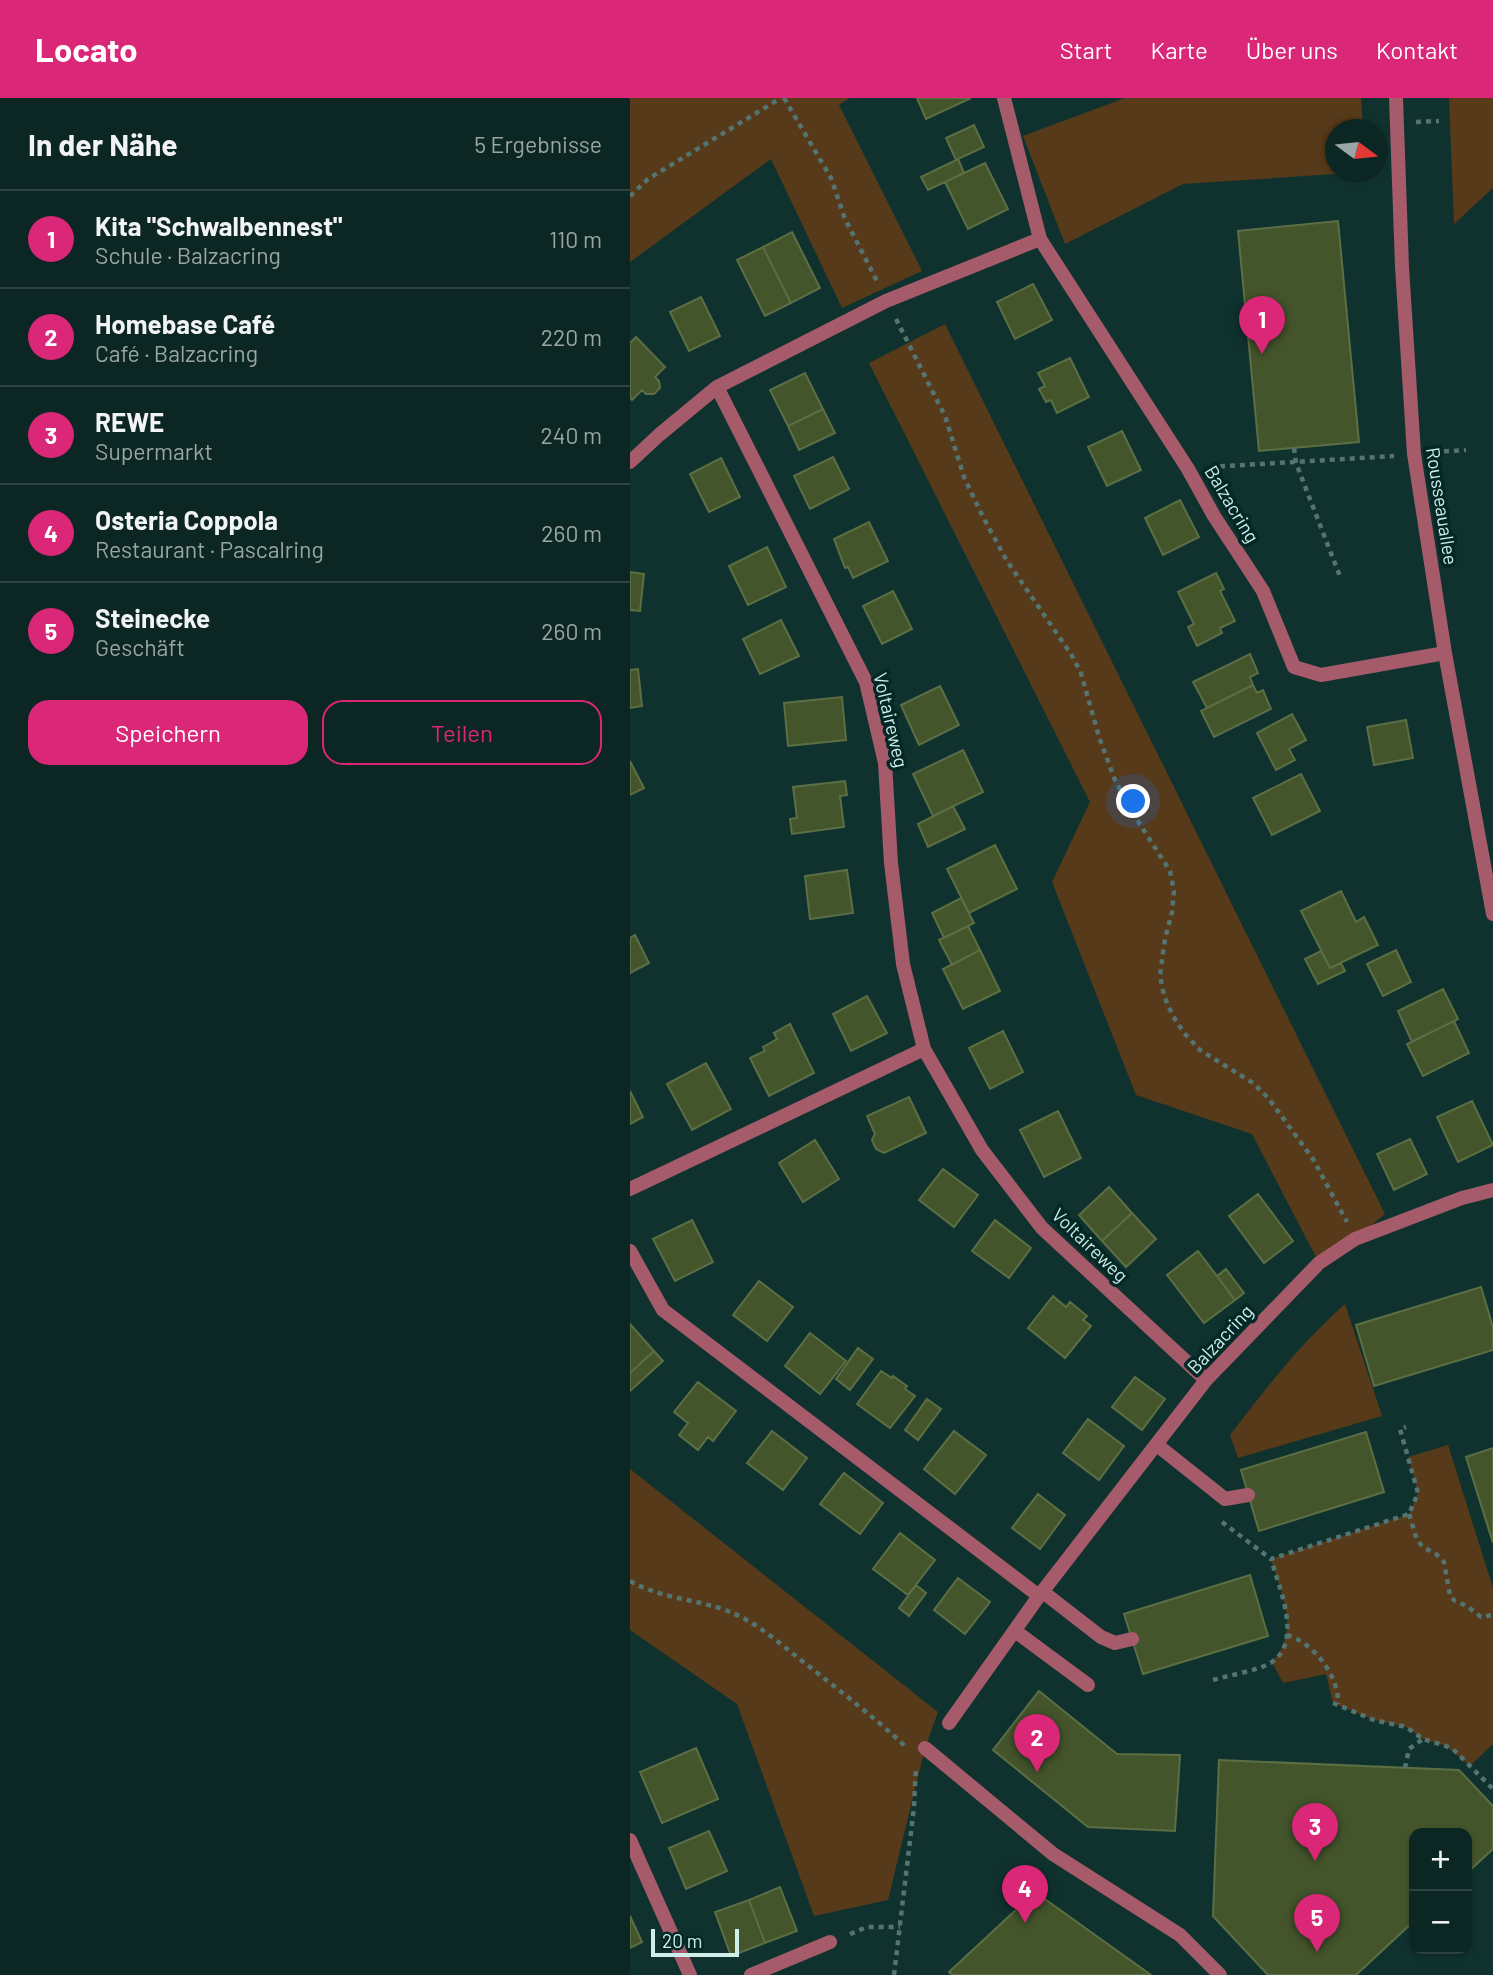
<!DOCTYPE html>
<html lang="de">
<head>
<meta charset="utf-8">
<style>
  :root { --surface:#0c2623; --page:#1a3230; --text:#f1f3f6; --muted:#9aa5a6; --line:#2c4341; --accent:#db2777 }
  body { margin:0; font-family:Barlow,sans-serif; background:var(--page); color:var(--text) }
  .controls { position:absolute; right:21px; bottom:21px; display:grid; overflow:hidden; border-radius:14px; box-shadow:0 2px 5px #0004 }
  .controls button { width:63px; height:63px; display:grid; place-items:center; padding:0; border:0; border-bottom:2px solid var(--line); background:var(--surface); color:var(--text); font:35px sans-serif }
  .compass { position:absolute; left:695px; top:21px; width:63px; height:63px; border-radius:50%; background:var(--surface); box-shadow:0 2px 5px #0004; rotate:105deg }
  .scale { position:absolute; left:21px; bottom:18px; width:88px; box-sizing:border-box; padding-left:7px; border:4px solid #cfeeea; border-top:0; font-size:19px; line-height:24px; white-space:nowrap; color:#cfeeea; -webkit-text-stroke:5px #042825; paint-order:stroke }
  .you { position:absolute; left:504px; top:704px; width:24px; height:24px; margin:-18px; border:5px solid #fff; border-radius:50%; background:#1a73e8; box-shadow:0 0 0 10px #1a73e833 }
  .badge { display:grid; place-items:center; width:46px; height:46px; border-radius:50%; background:var(--accent); color:#fff; font-size:23px; font-weight:700 }
  .pin { position:absolute; translate:-50% -58px; filter:drop-shadow(0 2px 4px #0008) }
  .pin::after { content:''; position:absolute; top:37px; width:24px; height:21px; background:inherit; clip-path:polygon(0 0,100% 0,50% 100%) }
  .list { margin:0; padding:0; list-style:none }
  h2 { display:flex; justify-content:space-between; align-items:center; height:91px; margin:0; padding:0 28px; font-size:30px }
  h2 small { font-size:23px; font-weight:400; color:var(--muted) }
  .list li { display:grid; grid-template-columns:46px 1fr auto; gap:21px; align-items:center; box-sizing:border-box; height:98px; padding:0 28px; border-top:2px solid var(--line) }
  .list b { display:block; font-size:26px; white-space:nowrap }
  .list p { margin:0; font-size:23px; white-space:nowrap; color:var(--muted) }
  .list em { font-size:23px; font-style:normal; color:var(--muted) }
  .actions { display:flex; gap:14px; padding:21px 28px }
  .actions a { flex:1; padding:16px 0; border:2px solid var(--accent); border-radius:21px; text-align:center; font-size:24px; color:var(--accent) }
  .actions .main { background:var(--accent); color:#fff }
  .map { position:relative; flex:none; width:863px; height:1877px; overflow:hidden }
  header { display:flex; align-items:center; gap:42px; box-sizing:border-box; height:98px; padding:0 35px; background:var(--accent); color:#fff }
  header strong { font-size:33px }
  nav { display:flex; gap:38px; margin-inline-start:auto; font-size:24px }
  main { display:flex }
  aside { flex:1; background:var(--surface) }
  .map>svg:first-child { display:block }
  .green { fill:#573a19 }
  .building { fill:#44552c; stroke:#5b6e44; stroke-width:2 }
  .lines { fill:none; stroke-linecap:round; stroke-linejoin:round }
  .path { stroke:#537471; stroke-width:4.5; stroke-dasharray:5 5; stroke-linecap:butt }
  .service { stroke:#a65b6b; stroke-width:14 }
  .pedestrian { stroke:#a65b6b; stroke-width:14 }
  .minor { stroke:#a65b6b; stroke-width:14 }
  .labels { text-anchor:middle; stroke-width:7; stroke-linejoin:round; paint-order:stroke }
  .street-label { font-size:19px; fill:#cfeeea; stroke:#042825 }
</style>
</head>
<body>
<header>
<strong>Locato</strong>
<nav><a>Start</a><a>Karte</a><a>Über uns</a><a>Kontakt</a></nav>
</header>
<main>
<aside>
<h2>In der Nähe<small>5 Ergebnisse</small></h2>
<ul class="list">
<li><span class="badge">1</span><div><b>Kita &quot;Schwalbennest&quot;</b><p>Schule · Balzacring</p></div><em>110 m</em></li>
<li><span class="badge">2</span><div><b>Homebase Café</b><p>Café · Balzacring</p></div><em>220 m</em></li>
<li><span class="badge">3</span><div><b>REWE</b><p>Supermarkt</p></div><em>240 m</em></li>
<li><span class="badge">4</span><div><b>Osteria Coppola</b><p>Restaurant · Pascalring</p></div><em>260 m</em></li>
<li><span class="badge">5</span><div><b>Steinecke</b><p>Geschäft</p></div><em>260 m</em></li>
</ul>
<div class="actions"><a class="main">Speichern</a><a>Teilen</a></div>
</aside>
<div class="map">
<svg width="863" height="1877" viewBox="0 0 863 1877">
  <rect width="100%" height="100%" fill="#10322f"/>
  <path class="green" d="M0 0H220L209 7 292 173 212 210 141 61 0 164Z
    M495 0H731L733 31 706 32V74H735L553 86 435 146 393 38Z
    M819 0H863V90L824 126Z
    M315 226 755 1116 725 1141 689 1165 622 1036 506 997 422 784 460 704 239 265Z
    M715 1206 752 1318 608 1360 600 1337C637 1289 669 1247 715 1206Z
    M818 1347 863 1490V1646L840 1668 816 1648 793 1641 776 1629 744 1622 703 1605 696 1576 653 1585 642 1564C671 1532 651 1497 641 1461L779 1416 788 1395 778 1359Z
    M0 1371 308 1614 295 1650 258 1802 184 1818 107 1606 0 1532Z"/>
  <path class="building" d="M287 0H341L296 21Z
    M344 27 354 49 326 62 316 40Z
    M328 61 334 75 298 92 291 79Z
    M355 65 378 111 338 131 315 84Z
    M708 123 729 344 629 353 608 133Z
    M162 134 190 190 161 205 133 149Z
    M133 149 161 205 135 218 107 162Z
    M403 186 422 222 385 241 367 204Z
    M71 199 90 238 59 253 40 214Z
    M6 239 35 269 25 279 29 283 30 290 24 296H16L12 292 2 302 0 299V245Z
    M440 260 459 299 427 315 421 302 416 304 409 291 415 288 408 275Z
    M175 275 193 311 158 328 140 292Z
    M193 311 205 335 169 352 158 328Z
    M492 333 511 372 477 388 458 349Z
    M203 359 219 391 180 411 164 378Z
    M91 360 110 399 79 414 60 376Z
    M550 402 569 439 533 457 515 420Z
    M239 424 258 463 223 480 218 469 215 470 204 441Z
    M137 449 156 489 118 507 99 468Z
    M0 474 14 476 10 513 0 512Z
    M586 475 594 491 590 493 605 523 590 530 592 535 567 548 558 529 564 526 548 494Z
    M263 493 282 531 252 546 233 508Z
    M151 522 169 558 130 576 113 541Z
    M620 556 628 575 620 579 623 587 577 610 563 584Z
    M8 571 12 608 0 610V572Z
    M623 587 627 595 633 592 641 611 584 639 571 613Z
    M310 588 329 627 289 647 271 607Z
    M212 599 216 642 158 648 154 605Z
    M662 616 676 642 659 651 665 662 646 672 627 635Z
    M776 622 783 660 744 667 737 629Z
    M333 652 353 694 303 718 283 676Z
    M0 663 14 690 0 697Z
    M671 676 690 713 642 737 623 700Z
    M215 683 217 697 210 698 214 729 162 736 160 721 167 720 163 689Z
    M323 708 335 731 298 749 288 726Z
    M365 747 387 791 339 815 317 771Z
    M217 772 223 815 180 821 175 778Z
    M711 793 726 824 734 819 748 847 700 870 671 813Z
    M331 800 344 825 314 840 302 815Z
    M338 828 350 852 322 867 309 842Z
    M5 837 19 865 0 875V840Z
    M350 852 370 893 333 911 313 871Z
    M766 852 781 884 753 898 737 866Z
    M691 853 700 870 711 865 715 873 688 886 675 861Z
    M813 891 828 921 782 944 768 913Z
    M237 898 257 935 221 953 203 916Z
    M824 923 839 955 793 978 777 946Z
    M160 926 184 975 139 998 120 960 135 953 133 949 147 941 144 935Z
    M373 933 393 974 360 991 339 950Z
    M76 965 101 1011 62 1032 37 986Z
    M0 993 13 1019 0 1026Z
    M279 999 296 1035 254 1055 246 1051 242 1042 245 1036 237 1018Z
    M842 1003 863 1047 828 1064 807 1019Z
    M428 1013 451 1060 414 1079 390 1032Z
    M780 1041 797 1076 764 1092 747 1056Z
    M185 1042 209 1081 173 1104 149 1065Z
    M313 1071 348 1097 324 1129 289 1102Z
    M479 1089 502 1115 472 1143 449 1117Z
    M628 1096 663 1143 634 1165 599 1118Z
    M502 1115 526 1141 496 1169 472 1143Z
    M62 1122 83 1164 45 1183 23 1141Z
    M365 1122 401 1150 379 1180 342 1153Z
    M568 1153 605 1202 574 1225 537 1177Z
    M596 1171 614 1195 605 1202 587 1178Z
    M129 1183 163 1209 137 1243 103 1217Z
    M851 1189 863 1229V1252L744 1288 726 1227Z
    M423 1198 436 1209 440 1204 457 1218 453 1222 461 1228 435 1260 398 1230Z
    M0 1226 24 1253 0 1275Z
    M180 1235 216 1263 190 1296 155 1268Z
    M228 1250 243 1261 220 1292 206 1281Z
    M24 1253 33 1263 0 1293V1275Z
    M251 1273 262 1280 263 1278 277 1288 275 1291 285 1298 260 1330 227 1306Z
    M505 1279 535 1301 512 1332 482 1309Z
    M68 1284 106 1313 83 1343 78 1339 68 1352 49 1337 58 1325 44 1314Z
    M297 1301 311 1311 288 1342 275 1332Z
    M458 1321 494 1348 469 1382 433 1355Z
    M142 1333 177 1360 153 1392 117 1365Z
    M324 1333 356 1357 325 1396 294 1371Z
    M736 1334 754 1394 629 1433 611 1372Z
    M863 1350V1445L836 1359Z
    M214 1375 253 1405 230 1436 190 1406Z
    M408 1396 435 1417 410 1451 382 1430Z
    M270 1435 305 1462 278 1497 243 1471Z
    M620 1477 638 1538 513 1576 494 1516Z
    M328 1480 360 1504 335 1536 304 1512Z
    M286 1487 296 1495 279 1518 269 1510Z
    M409 1593 487 1656 550 1657 545 1733 458 1729 363 1652Z
    M66 1650 88 1701 32 1725 10 1674Z
    M589 1662 829 1672 863 1708V1751L837 1775V1735H784V1823L726 1877H638L583 1818Z
    M79 1733 97 1773 56 1791 39 1750Z
    M150 1789 167 1833 135 1845 119 1802Z
    M405 1794 521 1877H322L319 1874Z
    M119 1802 135 1845 101 1858 85 1814Z
    M0 1818 12 1844 0 1850Z"/>
  <g class="lines">
    <path class="path" d="M154 0 201 80 215 121 248 185
      M786 24 809 23
      M0 98 18 81 151 0
      M266 221 315 318 334 379 352 417 377 463 441 556 451 575 469 639 485 682 502 714 540 773 544 793 542 814 535 841 530 877 534 898 543 918 554 935 570 952 623 985 639 1001 683 1061 717 1124
      M664 350 666 365 711 481
      M804 354 836 352
      M580 369 764 358
      M779 1416 787 1442 793 1449 806 1456 814 1464 820 1498 825 1503 837 1508 851 1519 863 1517
      M592 1424 641 1461 779 1416 788 1395 770 1331 776 1329
      M0 1483C37 1504 75 1500 111 1519 135 1531 155 1550 176 1566 210 1593 244 1619 275 1648
      M657 1537C684 1545 709 1578 708 1606
      M583 1582C599 1577 628 1573 642 1564 673 1543 649 1489 641 1461
      M703 1605 744 1622 776 1629 793 1641 816 1648 825 1653 863 1691
      M775 1670 779 1651 793 1641
      M220 1836 237 1829H270
      M264 1877 284 1709 286 1669"/>
    <path class="service" d="M527 1347 595 1401 618 1397
      M413 1494 471 1539 485 1545 502 1541
      M385 1533 458 1587"/>
    <path class="pedestrian" d="M295 1650 423 1756 550 1837 590 1877"/>
    <path class="minor" d="M374 0 410 141 558 371 584 418 633 493 664 569 691 577 815 555
      M766 0 772 169 784 356 815 555 863 816
      M87 289 236 584 255 665 261 765 273 866 294 951 352 1052 412 1130 576 1282
      M0 364 29 337 87 289 256 203 410 141
      M0 1091 294 951
      M0 1153 33 1212 409 1498
      M319 1625 409 1498 576 1282 689 1165 725 1141 832 1100 863 1092
      M0 1742 60 1877
      M121 1877 200 1844"/>
  </g>
  <g class="labels">
    <g class="street-label">
      <text transform="translate(602 406) rotate(59)" y="7">Balzacring</text>
      <text transform="translate(812 408) rotate(81)" y="7">Rousseauallee</text>
      <text transform="translate(261 622) rotate(77)" y="7">Voltaireweg</text>
      <text transform="translate(460 1147) rotate(44)" y="7">Voltaireweg</text>
      <text transform="translate(590 1241) rotate(-47)" y="7">Balzacring</text>
    </g>
  </g>
</svg>
<div class="controls">
<button>+</button>
<button>−</button>
</div>
<svg class="compass" viewBox="-18 -18 36 36"><path d="M0-13l5 13h-10z" fill="#e53935"/><path d="M0 13l5-13h-10z" fill="#9aa5a6"/></svg>
<div class="scale">20 m</div>
<div class="you"></div>
<div class="pin badge" style="left:632px;top:256px">1</div>
<div class="pin badge" style="left:407px;top:1674px">2</div>
<div class="pin badge" style="left:685px;top:1763px">3</div>
<div class="pin badge" style="left:395px;top:1825px">4</div>
<div class="pin badge" style="left:687px;top:1854px">5</div>
</div>
</main>
</body>
</html>
